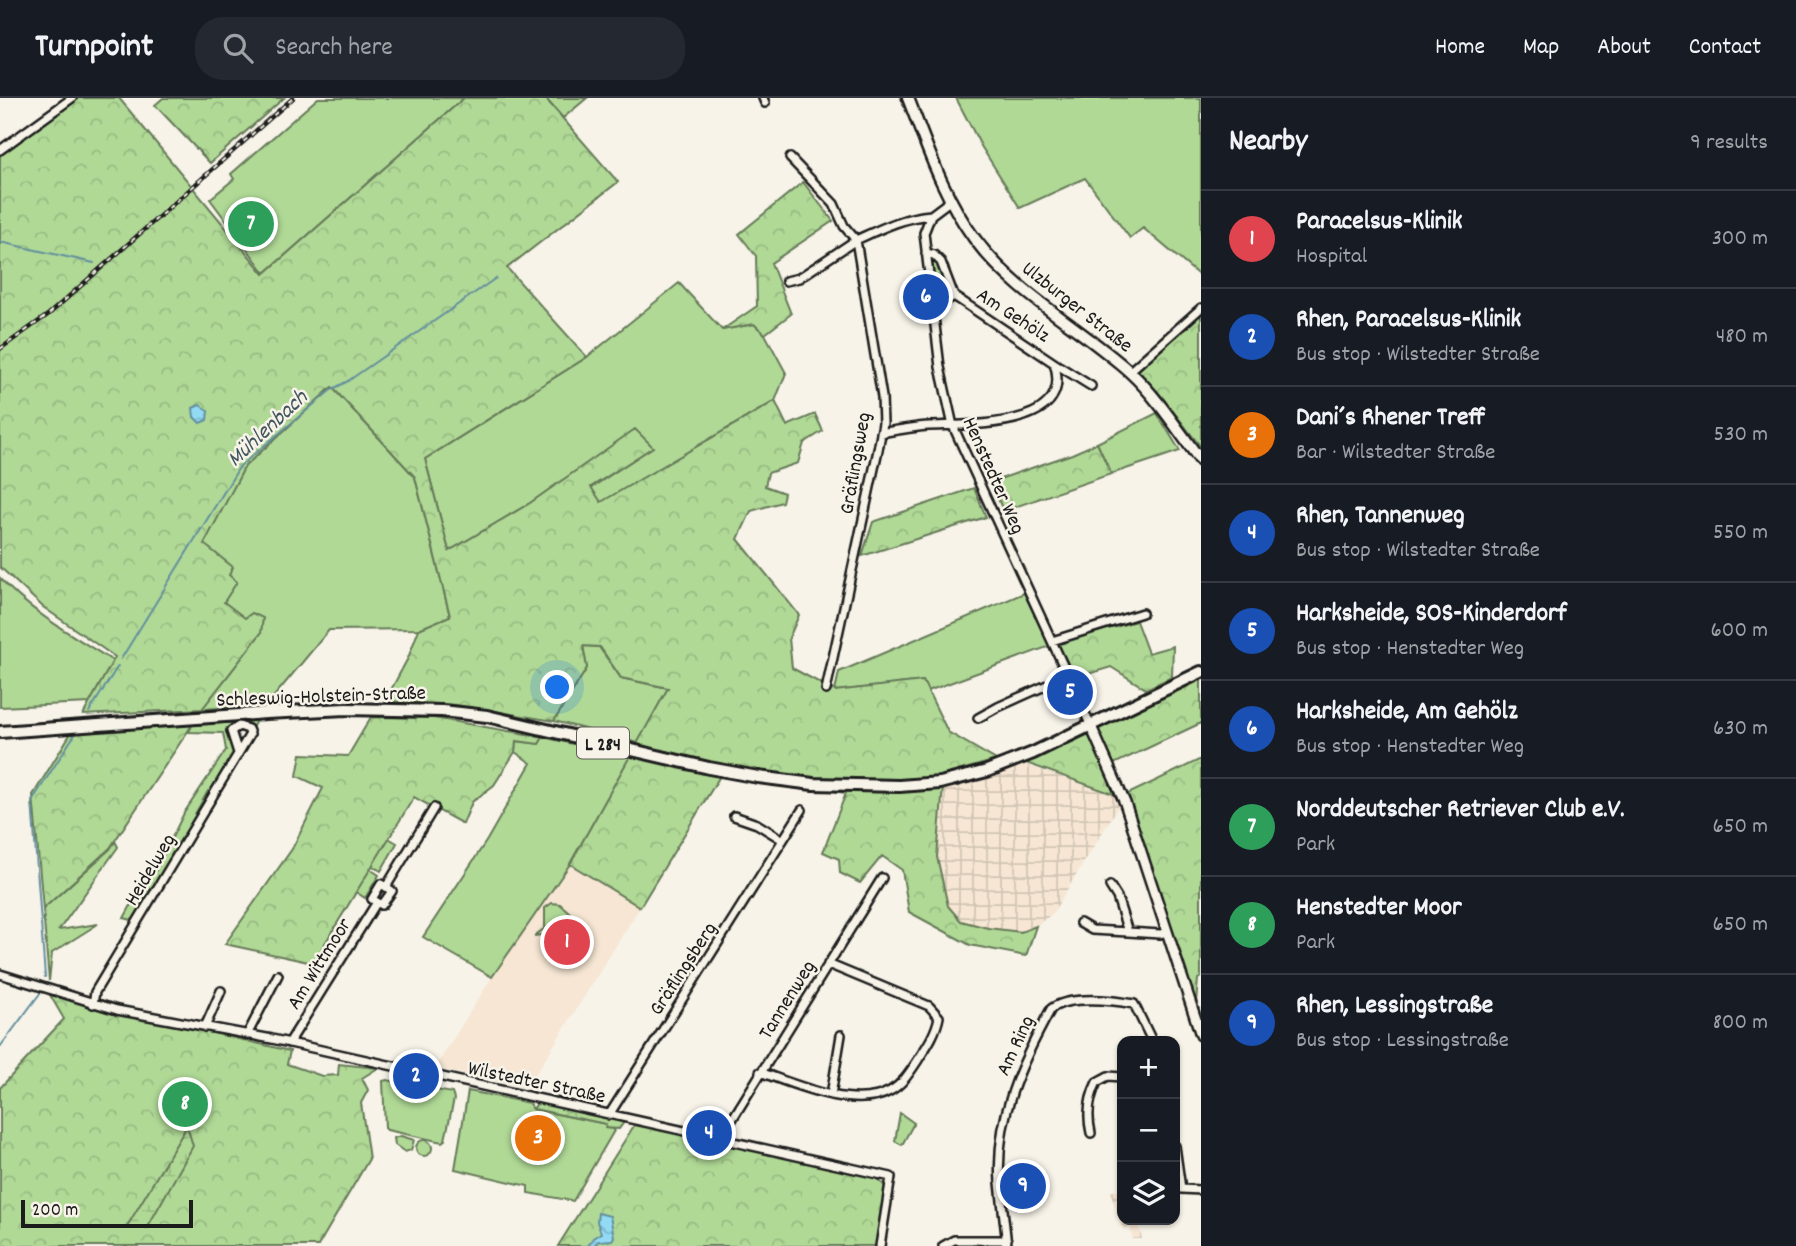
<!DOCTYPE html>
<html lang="en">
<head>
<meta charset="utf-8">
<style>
  :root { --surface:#171b24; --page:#242831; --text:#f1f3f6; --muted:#9ea1a6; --line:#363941; --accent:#ea580c }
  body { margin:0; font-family:Dekko,sans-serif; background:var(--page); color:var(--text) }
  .controls { position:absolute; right:21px; bottom:21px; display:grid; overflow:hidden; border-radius:14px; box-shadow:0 2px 5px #0004 }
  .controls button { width:63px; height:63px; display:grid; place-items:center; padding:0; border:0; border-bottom:2px solid var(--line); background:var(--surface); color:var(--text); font:35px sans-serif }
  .scale { position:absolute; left:21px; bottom:18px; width:172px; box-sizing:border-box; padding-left:7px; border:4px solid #1c1c1c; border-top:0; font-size:19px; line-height:24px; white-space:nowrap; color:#1c1c1c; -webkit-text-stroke:5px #f7f3e8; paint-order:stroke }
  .you { position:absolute; left:558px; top:590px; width:24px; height:24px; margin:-18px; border:5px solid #fff; border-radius:50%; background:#1a73e8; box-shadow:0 0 0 10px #1a73e833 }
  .badge { display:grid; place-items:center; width:46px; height:46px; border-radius:50%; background:var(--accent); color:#fff; font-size:23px; font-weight:700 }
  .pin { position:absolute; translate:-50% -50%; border:4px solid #fff; box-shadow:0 2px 7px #0006 }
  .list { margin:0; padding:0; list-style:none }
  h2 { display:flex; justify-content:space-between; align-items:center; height:91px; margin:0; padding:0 28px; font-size:30px }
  h2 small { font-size:23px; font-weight:400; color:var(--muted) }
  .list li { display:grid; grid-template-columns:46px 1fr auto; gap:21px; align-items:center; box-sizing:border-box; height:98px; padding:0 28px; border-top:2px solid var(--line) }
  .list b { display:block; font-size:26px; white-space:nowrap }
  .list p { margin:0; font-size:23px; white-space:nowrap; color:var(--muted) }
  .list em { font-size:23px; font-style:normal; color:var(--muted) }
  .icon { flex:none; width:38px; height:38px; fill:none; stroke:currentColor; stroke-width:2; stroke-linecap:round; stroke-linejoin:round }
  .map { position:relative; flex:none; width:1201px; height:1148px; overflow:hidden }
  header { display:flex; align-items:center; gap:42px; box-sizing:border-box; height:98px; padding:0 35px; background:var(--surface); border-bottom:2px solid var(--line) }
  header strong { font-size:33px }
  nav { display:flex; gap:38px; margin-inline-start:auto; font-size:24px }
  .search { width:490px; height:63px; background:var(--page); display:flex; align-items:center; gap:18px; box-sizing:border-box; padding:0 24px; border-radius:28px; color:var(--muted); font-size:26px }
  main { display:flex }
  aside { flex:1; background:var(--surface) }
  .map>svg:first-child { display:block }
  .built { fill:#f6e6d3 }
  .industrial { fill:url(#industrial-grid) }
  .green { fill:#b0d996; stroke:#667a59; stroke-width:2 }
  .forest { fill:url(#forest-crowns); stroke:#667a59; stroke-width:2 }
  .wetland { fill:url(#wetland-marsh); stroke:#667a59; stroke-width:2 }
  .water { fill:url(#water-waves); stroke:#638f9e; stroke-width:2 }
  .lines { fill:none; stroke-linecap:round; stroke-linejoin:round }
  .stream { stroke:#638f9e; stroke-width:2 }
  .minor-casing { stroke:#1c1c1c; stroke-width:12 }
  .tertiary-casing { stroke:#1c1c1c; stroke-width:14 }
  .secondary-casing { stroke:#1c1c1c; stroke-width:15 }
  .primary-casing { stroke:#1c1c1c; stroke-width:16 }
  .minor { stroke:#f7f3e8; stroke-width:7 }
  .tertiary { stroke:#f7f3e8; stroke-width:9 }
  .secondary { stroke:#f7f3e8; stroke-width:10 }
  .primary { stroke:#f7f3e8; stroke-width:10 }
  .rail-casing { stroke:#1c1c1c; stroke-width:4.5 }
  .rail { stroke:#f7f3e8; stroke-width:2; stroke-dasharray:5; stroke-linecap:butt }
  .labels { text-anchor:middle; stroke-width:5; stroke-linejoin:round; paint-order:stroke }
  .shield { fill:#f7f3e8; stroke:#5e5c59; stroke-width:2 }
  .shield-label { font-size:19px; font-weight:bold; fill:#1c1c1c }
  .street-label { font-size:21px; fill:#1c1c1c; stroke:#f7f3e8 }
  .water-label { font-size:23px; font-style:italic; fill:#40555d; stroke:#f7f3e8 }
</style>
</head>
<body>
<header>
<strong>Turnpoint</strong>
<div class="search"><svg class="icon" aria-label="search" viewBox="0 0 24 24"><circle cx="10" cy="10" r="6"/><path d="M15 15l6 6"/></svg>Search here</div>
<nav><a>Home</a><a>Map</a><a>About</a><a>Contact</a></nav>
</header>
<main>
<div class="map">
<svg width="1201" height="1148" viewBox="0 0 1201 1148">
  <defs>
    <pattern id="industrial-grid" width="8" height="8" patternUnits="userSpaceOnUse" patternTransform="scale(1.75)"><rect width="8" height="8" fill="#f6e6d3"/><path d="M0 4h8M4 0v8" fill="none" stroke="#d2c5b5"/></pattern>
    <pattern id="forest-crowns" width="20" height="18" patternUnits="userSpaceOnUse" patternTransform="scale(1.75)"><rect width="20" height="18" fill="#b0d996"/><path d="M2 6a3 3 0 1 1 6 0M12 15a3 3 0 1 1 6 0" fill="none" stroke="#97ba81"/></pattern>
    <pattern id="wetland-marsh" width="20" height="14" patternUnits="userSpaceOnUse" patternTransform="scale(1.75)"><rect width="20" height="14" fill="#b0d996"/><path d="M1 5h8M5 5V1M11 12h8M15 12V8" fill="none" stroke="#97ba81"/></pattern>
    <pattern id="water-waves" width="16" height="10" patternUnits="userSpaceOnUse" patternTransform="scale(1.75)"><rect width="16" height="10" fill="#93dbf5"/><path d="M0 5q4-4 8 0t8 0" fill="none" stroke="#7ebbd1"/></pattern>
  </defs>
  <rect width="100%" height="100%" fill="#f7f3e8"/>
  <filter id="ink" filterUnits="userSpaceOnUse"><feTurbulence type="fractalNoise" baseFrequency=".0143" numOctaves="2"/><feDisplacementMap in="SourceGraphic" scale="14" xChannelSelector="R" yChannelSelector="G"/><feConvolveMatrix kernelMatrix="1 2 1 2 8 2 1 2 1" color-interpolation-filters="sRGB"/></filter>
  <g filter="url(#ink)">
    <path class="built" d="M570 766 640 809 527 990 435 970 492 879Z"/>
    <path class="industrial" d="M1025 666 1116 698 1120 706 1052 816 1036 828 1021 834 988 830 961 823 948 808 937 759 943 691 988 679Z
      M1110 1093H1122V1122H1137L1142 1141H1133L1130 1129 1123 1131Z"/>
    <path class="green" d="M318 0H464L265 175 210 101 234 81 231 76Z
      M545 0H587L563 20Z
      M956 0H1201V179L1143 130 1130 140 1085 80 1020 110 981 48Z
      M933 162 939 167 950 193 946 200 938 201 934 197 931 163Z
      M679 185 722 232 754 226 765 236 786 275 775 303 601 405 591 390 652 349 635 332 530 405 449 453 425 361 587 259Z
      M332 289 415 379 450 518 419 531 329 532 267 607 202 611 261 535 223 504 228 477 203 446 245 368Z
      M1157 315 1180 353 1111 376 1097 345Z
      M0 480C31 515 74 538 113 563L90 605 0 609Z
      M1024 495 1050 548 928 593 923 583 835 593 839 574Z
      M583 548 599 549 621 580 668 590 638 645 554 623 587 570Z
      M256 623 253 628H234L236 656 212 695 208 693 195 716 198 719 136 823 124 820 139 793 140 785 154 776 184 715 226 652 223 635 189 634 192 627Z
      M543 639 630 659 570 766 492 879 423 839 487 742 531 665 515 654 516 643 539 646Z
      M385 738 397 745 381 773 369 766Z
      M115 743 118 749 59 832 98 826 52 855 49 883 43 811 110 751Z
      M367 769 379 777 365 800 353 792Z
      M552 805 560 806 571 816 557 835 534 838 545 830V810Z
      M387 982 452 995 454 1001 445 1042 442 1044 387 1032 385 1030 383 983Z
      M468 993 529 1005 533 1011 606 1026V1030L615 1031 573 1103 528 1095V1088L455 1071Z
      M900 1015 914 1025 902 1047 895 1043Z
      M401 1038 414 1042 411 1052 405 1054 395 1047 394 1040Z
      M416 1050a8 8 0 1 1 16 0a8 8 0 1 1-16 0Z"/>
    <path class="forest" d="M76 0H119L264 176 464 0H545L618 84 507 170 587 259 425 361 449 453 530 405 635 331 653 349 591 389 601 404 775 303 787 328 815 316 823 333 804 345 798 365 768 375 765 388 784 395 782 404 751 413 738 441 799 517 789 540 792 570 835 593 923 583 948 634 996 662 944 677 937 759 948 808 961 823 988 830 1021 834 1036 828 1026 858 970 847 909 814 902 772 882 758 860 785 840 775 839 761 823 754 846 695 720 678 640 809 570 766 668 590 621 580 600 549 583 548 587 570 554 623 456 607 385 603 408 560 419 531 450 518 415 379 332 289 245 368 204 446 233 469 229 477 237 484 224 504 245 520 252 515 263 520 261 535 202 611 83 617 115 559 43 509 0 469V56Z
      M163 0H284L210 65 155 7Z
      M803 84 833 123 771 165 791 216 765 236 754 226 722 232 757 208 756 158 739 136Z
      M1201 212V349L1158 294 1135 269Z
      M1097 345 1111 376 1003 413 991 384 1072 356Z
      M974 390 986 419 862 458 873 424Z
      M1136 523 1148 555 1173 548 1172 579 1146 591 1111 569 1075 580 1058 545Z
      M1201 578V625L1114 666 1097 629Z
      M371 619 434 620 543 639 539 646 516 643 515 654 494 687 472 704 463 726 414 699 313 865 225 846 292 751 323 690 297 678 301 656 348 658Z
      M192 627 110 750 43 811 33 697 71 635Z
      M1089 636 1116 697 1026 665Z
      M1201 661V879L1198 881 1196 905 1128 696Z
      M50 897 290 953 287 966 322 978 338 977 339 966 378 970 362 980 368 992 361 1005 369 1061 318 1148H0V990L64 921Z
      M538 1004 588 1013 624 1024 619 1031 605 1030 606 1026 533 1011Z
      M635 1026 872 1076 885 1088 876 1148H558Z"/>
    <path class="wetland" d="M187 1028 193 1048 147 1130H126Z"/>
    <path class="water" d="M200 307 208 313 207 322 200 325 194 319 193 310Z
      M598 1115 610 1118 614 1139 612 1142 599 1143 593 1148H588L593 1140 601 1135 597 1124Z"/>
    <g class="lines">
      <path class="stream" d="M0 144 94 165
        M121 561 240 368 331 292 348 283 496 180
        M89 614 118 568
        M45 879 32 703 75 636
        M0 949 41 894"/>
      <defs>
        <path id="minor" d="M763 0 765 5
          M0 52 72 0
          M790 60 834 106 844 128 856 142C880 131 904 119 931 117
          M951 102 931 117 924 135 940 269 953 328 1090 626
          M786 183 799 180 856 142 882 299 883 325 878 352 826 592
          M931 205 946 203 954 198
          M1054 265 1091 288
          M1129 274 1201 210
          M881 335C897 332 913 329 929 328 969 326 1076 332 1054 265L954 198 941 164 934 157 926 155
          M1052 543 1142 515
          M978 620 998 609 1067 578
          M734 718 757 726 783 742
          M377 804 372 801 381 786 386 789
          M1080 825 1092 832 1128 834 1117 799 1110 788
          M1128 834 1160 836 1167 834
          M0 876 117 912 272 941 891 1079 880 1148
          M93 906 95 894 250 636 248 631 239 628 231 633 238 655
          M205 929 221 893
          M247 937 278 877
          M289 945 377 804 382 807 392 793 386 789 434 710
          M760 974C794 986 855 1013 890 993 903 986 910 974 918 962 927 948 936 935 939 919L929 908 828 866
          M831 997 841 937
          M609 1017 802 712
          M1091 1035C1087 1018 1089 1000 1097 984L1108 978 1122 979
          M720 1041 882 780
          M1175 1048 1181 1091 1201 1092
          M943 1148 954 1142H1007
          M1007 1148C1005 1127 1002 1105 1000 1084 995 1021 1021 965 1051 911 1068 897 1112 902 1134 906L1152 943"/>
        <path id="tertiary" d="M1090 626 1125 705 1201 937"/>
        <path id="secondary" d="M908 0C927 48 943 98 974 140 1016 197 1079 228 1131 275 1158 300 1179 334 1201 363"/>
        <path id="primary" d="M0 634 266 615 346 611 442 613 487 618 709 670 758 679 813 686 899 688 940 685 987 673 1033 655 1201 574"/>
      </defs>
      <use href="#minor" class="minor-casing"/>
      <use href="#tertiary" class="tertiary-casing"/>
      <use href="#secondary" class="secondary-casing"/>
      <use href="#primary" class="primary-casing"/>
      <use href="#minor" class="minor"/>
      <use href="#tertiary" class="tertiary"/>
      <use href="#secondary" class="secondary"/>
      <use href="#primary" class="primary"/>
      <defs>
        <path id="rail" d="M0 251 49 216 293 0"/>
      </defs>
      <use href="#rail" class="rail-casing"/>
      <use href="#rail" class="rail"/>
    </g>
  </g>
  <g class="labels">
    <rect class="shield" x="577" y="629.5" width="52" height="31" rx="5"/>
    <g class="shield-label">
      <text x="603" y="652">L 284</text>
    </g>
    <g class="street-label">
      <text transform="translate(1078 208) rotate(38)" y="7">Ulzburger Straße</text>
      <text transform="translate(1014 216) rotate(33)" y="7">Am Gehölz</text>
      <text transform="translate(854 365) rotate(-80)" y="7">Gräflingsweg</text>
      <text transform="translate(995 377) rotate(66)" y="7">Henstedter Weg</text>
      <text transform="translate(321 597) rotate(-2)" y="7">Schleswig-Holstein-Straße</text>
      <text transform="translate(149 771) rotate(-59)" y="7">Heidelweg</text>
      <text transform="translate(318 865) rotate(-58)" y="7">Am Wittmoor</text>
      <text transform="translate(682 870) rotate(-57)" y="7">Gräflingsberg</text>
      <text transform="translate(786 901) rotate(-58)" y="7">Tannenweg</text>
      <text transform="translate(1014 947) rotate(-65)" y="7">Am Ring</text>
      <text transform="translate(537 983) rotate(12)" y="7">Wilstedter Straße</text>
    </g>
    <g class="water-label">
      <text transform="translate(266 329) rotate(-43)" y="8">Mühlenbach</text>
    </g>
  </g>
</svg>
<div class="controls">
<button>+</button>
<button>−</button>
<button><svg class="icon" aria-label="layers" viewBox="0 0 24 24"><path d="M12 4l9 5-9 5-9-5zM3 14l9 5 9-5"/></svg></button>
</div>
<div class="scale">200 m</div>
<div class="you"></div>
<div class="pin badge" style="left:567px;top:844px;background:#e0444e">1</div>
<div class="pin badge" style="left:416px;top:978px;background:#1a4fb4">2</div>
<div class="pin badge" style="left:538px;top:1040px;background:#e8710a">3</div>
<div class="pin badge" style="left:709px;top:1035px;background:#1a4fb4">4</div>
<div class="pin badge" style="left:1070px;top:594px;background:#1a4fb4">5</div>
<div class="pin badge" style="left:926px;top:199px;background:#1a4fb4">6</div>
<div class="pin badge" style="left:251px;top:126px;background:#2e9e5b">7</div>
<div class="pin badge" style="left:185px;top:1006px;background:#2e9e5b">8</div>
<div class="pin badge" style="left:1023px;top:1088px;background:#1a4fb4">9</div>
</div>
<aside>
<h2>Nearby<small>9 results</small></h2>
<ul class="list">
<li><span class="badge" style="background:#e0444e">1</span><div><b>Paracelsus-Klinik</b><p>Hospital</p></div><em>300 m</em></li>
<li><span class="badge" style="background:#1a4fb4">2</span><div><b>Rhen, Paracelsus-Klinik</b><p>Bus stop · Wilstedter Straße</p></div><em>480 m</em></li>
<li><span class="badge" style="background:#e8710a">3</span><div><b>Dani´s Rhener Treff</b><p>Bar · Wilstedter Straße</p></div><em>530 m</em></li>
<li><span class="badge" style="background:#1a4fb4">4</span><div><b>Rhen, Tannenweg</b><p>Bus stop · Wilstedter Straße</p></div><em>550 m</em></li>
<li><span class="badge" style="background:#1a4fb4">5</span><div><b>Harksheide, SOS-Kinderdorf</b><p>Bus stop · Henstedter Weg</p></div><em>600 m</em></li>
<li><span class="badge" style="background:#1a4fb4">6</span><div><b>Harksheide, Am Gehölz</b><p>Bus stop · Henstedter Weg</p></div><em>630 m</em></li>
<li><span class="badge" style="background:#2e9e5b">7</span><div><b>Norddeutscher Retriever Club e.V.</b><p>Park</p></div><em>650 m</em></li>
<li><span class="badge" style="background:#2e9e5b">8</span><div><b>Henstedter Moor</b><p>Park</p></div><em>650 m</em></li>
<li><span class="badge" style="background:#1a4fb4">9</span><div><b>Rhen, Lessingstraße</b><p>Bus stop · Lessingstraße</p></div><em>800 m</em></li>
</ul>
</aside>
</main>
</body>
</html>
